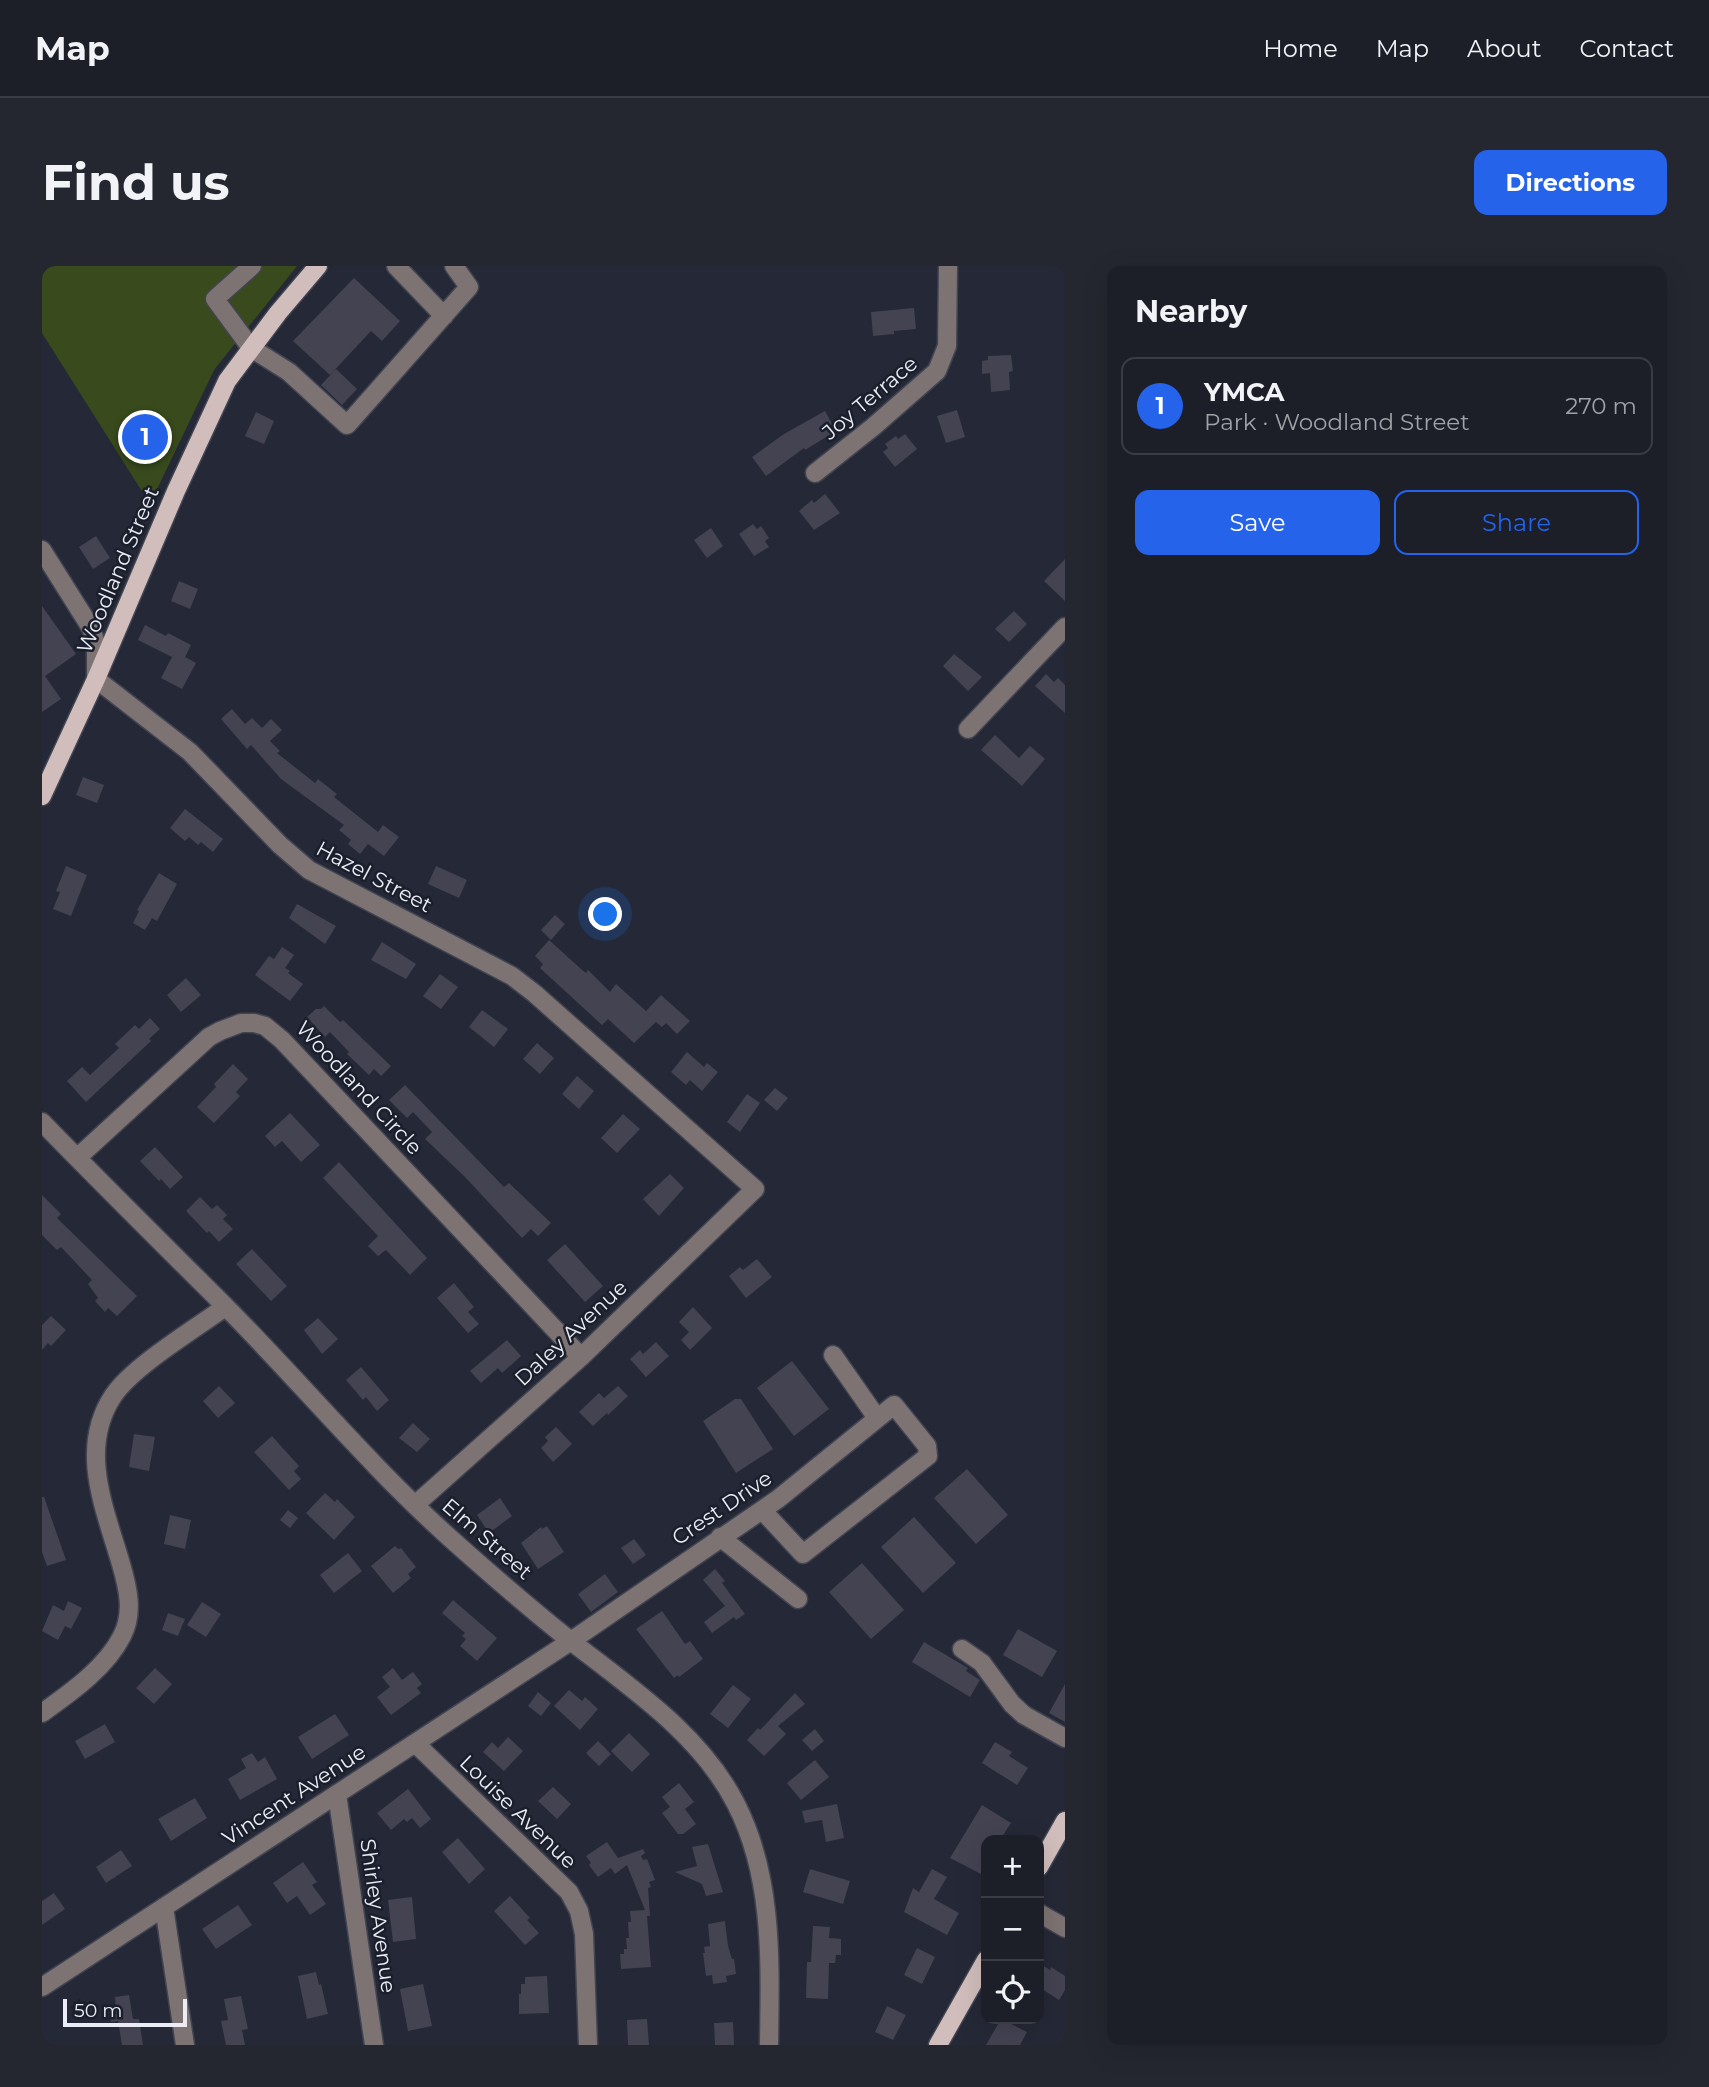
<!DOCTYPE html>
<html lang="en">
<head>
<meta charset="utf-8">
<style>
  :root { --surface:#1c1e28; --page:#252730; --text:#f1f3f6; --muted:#a0a2a8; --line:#3a3c45; --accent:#2563eb }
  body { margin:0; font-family:Montserrat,sans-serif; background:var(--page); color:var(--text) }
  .controls { position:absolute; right:21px; bottom:21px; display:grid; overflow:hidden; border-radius:14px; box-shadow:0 7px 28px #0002 }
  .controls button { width:63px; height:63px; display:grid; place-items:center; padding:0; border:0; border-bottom:2px solid var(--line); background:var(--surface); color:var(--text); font:35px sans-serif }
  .scale { position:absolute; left:21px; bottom:18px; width:124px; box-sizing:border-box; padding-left:7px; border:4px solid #eaedf6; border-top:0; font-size:19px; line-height:24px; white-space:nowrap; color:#eaedf6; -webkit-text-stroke:5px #1b1f2c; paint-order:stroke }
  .you { position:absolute; left:564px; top:649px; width:24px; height:24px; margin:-18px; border:5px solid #fff; border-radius:50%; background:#1a73e8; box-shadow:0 0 0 10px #1a73e833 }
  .badge { display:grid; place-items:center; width:46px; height:46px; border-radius:50%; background:var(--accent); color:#fff; font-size:23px; font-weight:700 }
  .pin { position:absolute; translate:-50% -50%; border:4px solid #fff; box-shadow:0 2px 7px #0006 }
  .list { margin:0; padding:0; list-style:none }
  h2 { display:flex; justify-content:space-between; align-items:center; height:91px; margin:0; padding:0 28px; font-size:30px }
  h2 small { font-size:23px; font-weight:400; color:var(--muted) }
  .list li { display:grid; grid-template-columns:46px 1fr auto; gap:21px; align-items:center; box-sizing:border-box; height:98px; margin:0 14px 14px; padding:0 14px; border:2px solid var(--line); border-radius:14px }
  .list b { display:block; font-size:26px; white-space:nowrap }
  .list p { margin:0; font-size:23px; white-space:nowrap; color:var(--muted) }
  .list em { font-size:23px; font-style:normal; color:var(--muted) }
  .actions { display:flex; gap:14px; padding:21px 28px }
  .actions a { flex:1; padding:16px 0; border:2px solid var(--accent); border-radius:14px; text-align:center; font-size:24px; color:var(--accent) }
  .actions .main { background:var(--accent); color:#fff }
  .icon { flex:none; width:38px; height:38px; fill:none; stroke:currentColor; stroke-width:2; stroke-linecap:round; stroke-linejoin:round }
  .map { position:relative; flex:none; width:1023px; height:1779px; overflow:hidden; border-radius:14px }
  header { display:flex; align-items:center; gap:42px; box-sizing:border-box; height:98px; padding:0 35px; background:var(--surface); border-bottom:2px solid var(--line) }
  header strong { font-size:33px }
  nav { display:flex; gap:38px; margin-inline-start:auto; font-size:24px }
  .intro { display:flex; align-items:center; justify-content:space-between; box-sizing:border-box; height:168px; padding:0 42px }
  h1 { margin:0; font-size:49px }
  .button { padding:18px 32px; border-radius:14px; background:var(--accent); color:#fff; font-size:24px; font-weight:700 }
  main { display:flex; gap:42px; padding:0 42px }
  aside { flex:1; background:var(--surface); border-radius:14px; box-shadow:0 7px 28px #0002 }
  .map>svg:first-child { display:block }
  .green { fill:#394b1d }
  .building { fill:#444352 }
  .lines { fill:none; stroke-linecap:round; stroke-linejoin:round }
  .minor-casing { stroke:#414451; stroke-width:21 }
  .major-casing { stroke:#414451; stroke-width:21 }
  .minor { stroke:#7c7372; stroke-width:18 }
  .major { stroke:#d1bebc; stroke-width:18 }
  .labels { text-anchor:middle; stroke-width:5; stroke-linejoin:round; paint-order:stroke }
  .street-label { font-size:21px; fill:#eaedf6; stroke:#1b1f2c }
</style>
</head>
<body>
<header>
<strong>Map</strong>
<nav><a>Home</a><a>Map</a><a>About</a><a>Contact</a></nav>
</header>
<div class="intro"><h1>Find us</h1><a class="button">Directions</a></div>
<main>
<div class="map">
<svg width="1023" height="1779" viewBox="0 0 1023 1779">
  <rect width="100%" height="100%" fill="#252836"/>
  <path class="green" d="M0 0H255L172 104 108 238 0 67Z"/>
  <path class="building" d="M312 12 358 55 340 75 329 65 288 109 251 75Z
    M872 42 874 63 852 65V68L831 70 829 46Z
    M969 89 971 105 967 106 968 124 949 126 948 107 940 108V95L946 94V90Z
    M294 103 315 123 300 139 279 119Z
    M915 144 923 171 904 177 895 150Z
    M783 145 794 165 763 184 762 182 724 210 710 191 742 168Z
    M214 146 232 155 222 178 203 170Z
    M863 168 875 183 853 201 841 186 846 182 843 178 854 170 856 173Z
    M783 228 798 247 772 264 757 245 770 234 772 237Z
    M711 258 715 263 719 260 727 272 723 275 727 281 712 290 697 268Z
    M669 262 681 280 665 292 652 274Z
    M54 270 68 292 51 303 37 281Z
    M1023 293V335L1002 315Z
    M137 315 156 323 148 343 129 335Z
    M0 340 34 388 3 410 19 433 0 446Z
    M972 345 985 358 967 376 953 363Z
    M103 359 124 370 126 367 149 379 143 391 154 397 140 423 119 412 130 391 96 374Z
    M912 388 940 411 926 425 901 400Z
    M1004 408 1012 416 1016 412 1023 419V447L993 420Z
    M190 443 203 458 210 452 220 462 229 453 240 464 228 475 238 485 235 487 273 517 276 513 295 528 292 531 336 566 341 559 357 571 342 590 326 578 318 588 306 578 309 574 297 564 302 559 239 513 209 479 205 483 179 453Z
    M953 469 977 492 988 480 1003 493 980 520 939 484Z
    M41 511 62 519 55 537 34 529Z
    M143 543 181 573 171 586 159 576 156 579 147 571 143 575 128 562Z
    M24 600 45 609 29 650 11 643 18 626 14 625Z
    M394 600 425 614 417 632 386 618Z
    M117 607 135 618 115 655 110 652 103 664 91 657 97 645 95 644Z
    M255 638 294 660 283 678 247 652Z
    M513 649 523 658 509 674 499 664Z
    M507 674 539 703 544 707 546 704 568 726 574 718 604 745 619 729 648 755 635 768 624 757 620 761 614 756 592 777 566 753 560 759 498 702 501 698 493 690Z
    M340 676 374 698 364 713 329 694Z
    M240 681 252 689 243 702 248 705 246 707 261 718 248 735 213 709 227 690 232 693Z
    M398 708 416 721 399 743 381 730Z
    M144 712 159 729 139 746 125 729Z
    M282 740 298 756 301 754 349 800 339 810 332 803 327 809 305 788 307 786 288 766 283 771 265 751 274 743H279Z
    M440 744 466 763 452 781 427 761Z
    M108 752 118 763 107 773 109 775 44 836 25 815 40 801 48 809 77 782 73 778 93 759 97 763Z
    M495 777 512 792 498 808 481 793Z
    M645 786 662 801 665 797 676 806 660 825 648 814 644 819 629 806Z
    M191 798 206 813 194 826 198 830 172 857 155 841 174 821 172 818Z
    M535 810 552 825 537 843 520 828Z
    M363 819 462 921 467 917 509 957 496 970 489 963 480 972 423 911 383 873 390 866 371 846 365 852 347 834Z
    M733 822 746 832 735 845 722 834Z
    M705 828 718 837 698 866 685 856Z
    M248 847 278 879 259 896 240 875 233 881 223 870Z
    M581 848 598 863 575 887 559 872Z
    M113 881 141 911 128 923 119 913 117 915 98 895Z
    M297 896 385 992 368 1009 344 984 336 990 326 980 336 970 281 912Z
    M628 908 642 922 617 950 601 933Z
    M0 929 19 948 15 952 95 1030 75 1050 66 1042 63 1046 53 1035 56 1032 46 1018 50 1014 19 981 15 984 0 969Z
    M158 931 170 943 175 939 185 949 181 953 191 963 177 976 167 965 165 967 144 945Z
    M523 978 561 1020 543 1036 505 994Z
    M210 983 245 1020 229 1035 194 998Z
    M715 993 730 1011 704 1032 687 1010 698 1001 701 1004Z
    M412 1017 432 1041 426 1046 437 1058 426 1067 395 1032Z
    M651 1041 670 1062 648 1084 639 1074 647 1066 637 1056Z
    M9 1050 24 1064 9 1080 6 1077 0 1084V1059Z
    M276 1052 296 1073 280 1088 262 1064Z
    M465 1074 479 1090 460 1107 456 1102 439 1117 428 1105Z
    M614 1076 627 1090 604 1111 588 1093 598 1084 601 1088Z
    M750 1095 787 1143 752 1170 715 1122Z
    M319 1101 347 1134 335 1145 324 1131 321 1134 304 1114Z
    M177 1120 193 1137 176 1152 161 1135Z
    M576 1120 586 1130 566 1149 565 1147 551 1160 537 1146 557 1127 562 1132Z
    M693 1133H699L731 1183 694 1207 661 1155Z
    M371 1157 388 1173 375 1186 357 1172Z
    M514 1161 530 1178 511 1196 499 1182 506 1175 503 1171Z
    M92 1168 113 1171 107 1205 87 1201Z
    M230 1170 257 1200 252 1205 259 1213 247 1224 212 1186Z
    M925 1203 966 1249 934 1278 892 1232Z
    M283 1227 293 1236 295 1233 313 1251 292 1274 264 1247Z
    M0 1231H2L24 1294 5 1300 0 1286Z
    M458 1232 470 1250 447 1267 435 1249Z
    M246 1244 256 1252 248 1262 238 1254Z
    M128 1249 149 1254 143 1283 122 1278Z
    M872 1251 914 1297 881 1327 839 1281Z
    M505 1260 522 1286 496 1303 479 1277 499 1261 500 1263Z
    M592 1273 604 1289 591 1298 579 1282Z
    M353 1280 356 1283 359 1282 374 1301 366 1308 369 1312 351 1327 329 1300Z
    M306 1287 320 1305 292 1327 278 1309Z
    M820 1297 862 1344 829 1373 787 1326Z
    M673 1303 683 1315 680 1317 703 1348 694 1354 692 1351 670 1367 662 1356 683 1340 661 1314Z
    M563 1308 576 1326 549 1346 536 1328Z
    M411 1334 455 1372 435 1395 418 1380 424 1373 420 1370 423 1367 400 1347Z
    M26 1335 40 1342 29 1363 23 1360 16 1374 0 1365 11 1339 22 1345Z
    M160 1336 179 1348 164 1371 145 1359Z
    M620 1345 643 1378 648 1375 661 1393 637 1411 636 1409 632 1412 594 1363Z
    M126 1347 143 1353 136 1370 120 1364Z
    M976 1363 1015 1385 1000 1411 961 1389Z
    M882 1376 926 1402 924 1405 938 1414 928 1431 870 1396Z
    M113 1402 130 1418 112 1438 94 1422Z
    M351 1402 360 1414 371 1406 380 1418 375 1422 379 1427 349 1449 335 1431 348 1421 340 1411Z
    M1023 1418V1456L1007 1447Z
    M691 1419 709 1433 686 1462 668 1448Z
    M527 1424 540 1435 543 1431 556 1443 538 1464 512 1440Z
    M496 1426 509 1437 499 1450 486 1440Z
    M753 1427 763 1438 736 1460 744 1468 722 1490 705 1474 716 1462 718 1464Z
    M293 1448 307 1469 270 1493 256 1471Z
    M63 1458 73 1476 43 1493 33 1475Z
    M773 1463 782 1475 770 1485 760 1474Z
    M587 1467 608 1488 590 1506 569 1485Z
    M466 1471 481 1485 462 1505 441 1486 450 1476 456 1482Z
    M556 1475 569 1488 557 1500 544 1487Z
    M953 1476 970 1486 967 1490 986 1502 975 1519 940 1497Z
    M210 1487 216 1496 223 1491 235 1513 198 1534 186 1513 204 1502 199 1493Z
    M773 1494 787 1511 759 1534 745 1517Z
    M637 1517 652 1536 643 1543 654 1558 641 1568H636L620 1547 628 1541 620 1531Z
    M511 1521 529 1538 515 1553 496 1535Z
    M366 1523 389 1553 378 1562 370 1552 365 1556 362 1553 349 1564 335 1547Z
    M153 1532 165 1552 129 1575 116 1553Z
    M795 1538 802 1572 784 1576 780 1554 763 1557 760 1545Z
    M940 1539 969 1557 958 1574H944V1598L939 1608 908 1592Z
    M416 1572 443 1603 427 1618 400 1586Z
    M565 1576 576 1592 601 1583 603 1587 599 1590 601 1594 605 1593 613 1614 607 1616 609 1621 606 1622 608 1650H605L609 1701 579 1703 578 1688H582V1683H585L584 1672H587L586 1656H589L588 1645 603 1644 585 1599 573 1608 569 1602 556 1611 547 1599 549 1597 544 1590Z
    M666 1578 681 1626 664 1630 660 1618 633 1606 655 1600 650 1581Z
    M79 1584 90 1600 64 1617 54 1601Z
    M261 1596 275 1616 270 1619 284 1638 268 1649 255 1630 245 1637 231 1617Z
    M768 1603 808 1615 801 1638 761 1626Z
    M890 1603 905 1611 892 1633 917 1647 905 1669 862 1646 871 1622 877 1626Z
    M12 1627 23 1643 0 1659V1635Z
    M468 1630 488 1652 485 1654 497 1667 483 1679 452 1645Z
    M370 1631 374 1673 351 1676 346 1634Z
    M196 1639 210 1659 174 1683 160 1663Z
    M683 1655 686 1680 690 1693H692L694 1708 684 1710 685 1716 671 1718 670 1709 664 1710 661 1687H663L662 1681 668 1680 666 1658Z
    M771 1660 788 1661 787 1672 799 1673V1689H794L793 1697H787L786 1733 764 1732 765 1696H769Z
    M875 1682 893 1691 880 1718 862 1709Z
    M997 1697 1008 1704 1009 1701 1023 1710V1724L1017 1734 997 1721Z
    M274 1706 277 1719 279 1718 286 1748 265 1753 256 1710Z
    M505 1710 507 1747 477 1748V1728H479V1718H483V1711Z
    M381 1718 390 1760 366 1765 358 1723Z
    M87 1729 91 1753H97L101 1779H80L76 1755 69 1756 67 1743 74 1742 73 1731Z
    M199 1730 206 1763 200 1764 203 1779H184L179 1755 186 1754 182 1733Z
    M845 1740 864 1749 851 1774 833 1766Z
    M605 1753 607 1779H586L585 1754Z
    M959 1753 985 1766 978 1779H944Z
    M691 1756 692 1779H673L672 1757Z"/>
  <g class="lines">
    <defs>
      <path id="minor" d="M210 0 173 33 209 82 247 106 305 159 427 21 412 0
        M354 0 402 50
        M773 207 831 161 895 105 905 80 906 0
        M0 284 49 362 54 377V413L148 486 238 579 267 604 470 710 492 727 713 923 539 1091 373 1239
        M926 463 1023 361
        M0 856C61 919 124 981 186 1043 261 1119 329 1201 408 1272 446 1306 485 1340 525 1372 587 1421 658 1467 694 1538 732 1612 728 1698 727 1779
        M35 892 167 771 178 765 199 757H212L223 760 240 774 539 1091
        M791 1089 835 1152
        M678 1271 756 1333
        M920 1383 940 1397 970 1438 982 1449 1023 1472
        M0 1447C28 1427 64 1402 80 1370 92 1347 86 1322 79 1298 63 1243 36 1183 71 1130 91 1100 153 1063 183 1041
        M373 1477 527 1626 537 1645 542 1668 546 1779
        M295 1528 332 1779
        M122 1641 143 1779
        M997 1647 1023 1662
        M0 1721 529 1375 736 1233 852 1139 885 1180 886 1190 761 1288 720 1244"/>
      <path id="major" d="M0 530 54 413 134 225 185 115 236 47 276 0
        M997 1601 1023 1555
        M896 1779 944 1694"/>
    </defs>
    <use href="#minor" class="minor-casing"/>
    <use href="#major" class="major-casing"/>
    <use href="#minor" class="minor"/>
    <use href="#major" class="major"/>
  </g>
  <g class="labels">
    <g class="street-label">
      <text transform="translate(828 132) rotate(-40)" y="7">Joy Terrace</text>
      <text transform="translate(76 304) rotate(-67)" y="7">Woodland Street</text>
      <text transform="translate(332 611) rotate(28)" y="7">Hazel Street</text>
      <text transform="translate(317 822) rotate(47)" y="7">Woodland Circle</text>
      <text transform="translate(529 1067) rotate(-43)" y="7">Daley Avenue</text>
      <text transform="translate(680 1242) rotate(-34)" y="7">Crest Drive</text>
      <text transform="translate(445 1273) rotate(41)" y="7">Elm Street</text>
      <text transform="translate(252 1529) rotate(-33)" y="7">Vincent Avenue</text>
      <text transform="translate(476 1546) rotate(44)" y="7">Louise Avenue</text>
      <text transform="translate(336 1650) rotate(82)" y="7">Shirley Avenue</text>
    </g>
  </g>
</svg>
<div class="controls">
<button>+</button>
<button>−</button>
<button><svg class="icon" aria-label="locate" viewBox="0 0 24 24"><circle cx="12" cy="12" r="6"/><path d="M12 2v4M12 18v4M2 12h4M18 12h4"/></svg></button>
</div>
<div class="scale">50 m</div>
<div class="you"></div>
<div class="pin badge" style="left:103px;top:171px">1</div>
</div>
<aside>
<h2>Nearby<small></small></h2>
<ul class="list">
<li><span class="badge">1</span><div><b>YMCA</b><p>Park · Woodland Street</p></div><em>270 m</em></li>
</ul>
<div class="actions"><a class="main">Save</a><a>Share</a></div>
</aside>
</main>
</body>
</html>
